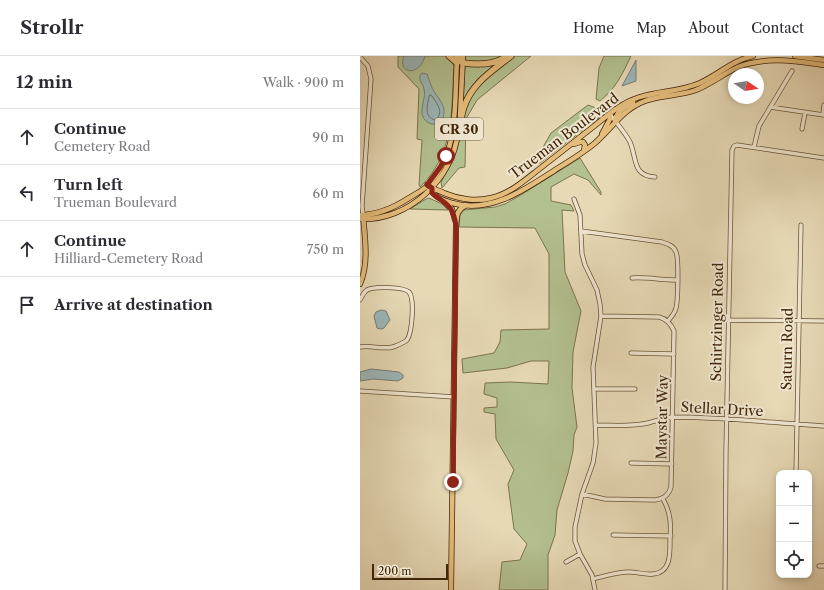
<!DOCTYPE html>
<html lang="en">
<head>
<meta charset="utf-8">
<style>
  :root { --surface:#fff; --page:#f7f7f7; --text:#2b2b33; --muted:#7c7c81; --line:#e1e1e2 }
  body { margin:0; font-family:"Libre Caslon Text",serif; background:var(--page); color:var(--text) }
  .controls { position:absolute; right:12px; bottom:12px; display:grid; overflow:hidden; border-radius:8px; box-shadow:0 2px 6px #0003 }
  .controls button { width:36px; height:36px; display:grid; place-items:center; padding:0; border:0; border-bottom:1px solid var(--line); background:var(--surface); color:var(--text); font:20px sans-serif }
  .compass { position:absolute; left:368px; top:12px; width:36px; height:36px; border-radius:50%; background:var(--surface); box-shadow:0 2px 6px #0003; rotate:102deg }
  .scale { position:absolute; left:12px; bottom:10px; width:76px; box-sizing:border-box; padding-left:4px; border:2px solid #43270a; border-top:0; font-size:11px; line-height:14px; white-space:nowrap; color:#43270a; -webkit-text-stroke:3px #efe6d0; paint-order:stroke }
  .stop { position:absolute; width:12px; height:12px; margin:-9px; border:3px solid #8f2418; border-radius:50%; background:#fff }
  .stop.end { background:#8f2418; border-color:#fff; box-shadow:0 1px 4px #0008 }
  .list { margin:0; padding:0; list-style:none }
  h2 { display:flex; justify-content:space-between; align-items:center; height:52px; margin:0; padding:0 16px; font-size:17px }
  h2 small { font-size:13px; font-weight:400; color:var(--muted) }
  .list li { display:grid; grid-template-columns:26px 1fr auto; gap:12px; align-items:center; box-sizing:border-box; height:56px; padding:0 16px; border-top:1px solid var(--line) }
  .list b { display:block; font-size:15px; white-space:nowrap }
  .list p { margin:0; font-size:13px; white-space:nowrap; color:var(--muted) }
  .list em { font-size:13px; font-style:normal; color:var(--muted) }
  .icon { flex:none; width:22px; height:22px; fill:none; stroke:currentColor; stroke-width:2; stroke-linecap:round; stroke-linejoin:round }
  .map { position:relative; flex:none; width:464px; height:534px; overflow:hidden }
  header { display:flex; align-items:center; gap:24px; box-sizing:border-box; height:56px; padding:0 20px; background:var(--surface); border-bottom:1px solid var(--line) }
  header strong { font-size:19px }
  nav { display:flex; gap:22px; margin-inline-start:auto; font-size:14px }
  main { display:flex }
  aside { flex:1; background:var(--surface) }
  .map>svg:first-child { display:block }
  .green { fill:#b3c090; stroke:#7b744d }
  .water { fill:#9bb7b8; stroke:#787d72 }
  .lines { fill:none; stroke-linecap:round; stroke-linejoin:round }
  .shore { stroke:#6f6f61; stroke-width:1 }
  .minor-casing { stroke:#6c5435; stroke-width:5 }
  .major-casing { stroke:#43270a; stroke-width:6 }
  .highway-casing { stroke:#43270a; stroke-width:7 }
  .minor { stroke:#efe6d0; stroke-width:3.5 }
  .major { stroke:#e4bc7b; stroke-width:4.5 }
  .highway { stroke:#e4bc7b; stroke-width:5.5 }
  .route { stroke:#8f2418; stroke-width:5 }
  .labels { text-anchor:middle; stroke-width:4; stroke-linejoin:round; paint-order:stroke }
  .shield { fill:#efe6d0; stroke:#776045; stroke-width:1 }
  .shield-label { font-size:13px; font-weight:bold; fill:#43270a }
  .street-label { font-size:14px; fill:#43270a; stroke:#efe6d0 }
</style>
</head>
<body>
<header>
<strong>Strollr</strong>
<nav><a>Home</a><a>Map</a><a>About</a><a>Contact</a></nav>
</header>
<main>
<aside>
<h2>12 min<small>Walk · 900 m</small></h2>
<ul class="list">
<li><svg class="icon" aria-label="ahead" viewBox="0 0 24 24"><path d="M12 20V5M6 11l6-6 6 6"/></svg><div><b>Continue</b><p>Cemetery Road</p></div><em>90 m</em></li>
<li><svg class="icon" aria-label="left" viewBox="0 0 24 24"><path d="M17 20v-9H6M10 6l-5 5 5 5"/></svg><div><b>Turn left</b><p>Trueman Boulevard</p></div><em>60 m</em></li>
<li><svg class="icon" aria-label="ahead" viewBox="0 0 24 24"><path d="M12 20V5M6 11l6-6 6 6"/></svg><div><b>Continue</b><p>Hilliard-Cemetery Road</p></div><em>750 m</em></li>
<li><svg class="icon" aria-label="arrive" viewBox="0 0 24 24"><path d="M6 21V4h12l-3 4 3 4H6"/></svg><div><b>Arrive at destination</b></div></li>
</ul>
</aside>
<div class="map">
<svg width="464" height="534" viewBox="0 0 464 534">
  <rect width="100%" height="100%" fill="#e7d9b6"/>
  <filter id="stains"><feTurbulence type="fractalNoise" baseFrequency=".005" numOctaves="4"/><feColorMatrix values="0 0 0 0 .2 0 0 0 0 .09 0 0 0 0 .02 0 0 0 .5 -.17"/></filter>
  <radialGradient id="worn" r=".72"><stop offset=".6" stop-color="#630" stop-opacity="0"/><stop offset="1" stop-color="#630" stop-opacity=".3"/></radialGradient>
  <path class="green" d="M38 0H85L93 7 94 10C91 55 95 97 60 131L59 129 62 84 57 83 59 33 38 11Z
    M106 0H145L128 7 105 5Z
    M154 0H171L117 44 106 63 105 111 99 112 82 132 81 126C87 115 94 105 97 93 103 73 102 52 114 34 124 20 140 10 154 0Z
    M244 0H271C262 19 256 32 240 45L236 43 239 12Z
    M143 4 121 22 103 48 105 9Z
    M228 49 236 52 240 55 241 60 180 107H174L191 77Z
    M220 102 241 136V139L228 124 214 118 191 131V145L211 149 214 155 202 154 205 216 221 255 213 296 212 332 217 371 214 379 213 395 208 417 197 454 195 479 188 499V534H139L142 506 160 504 167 488 154 473 148 428 154 414 136 383 135 358 124 356V352L137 351V342L124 338 125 327 151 326 188 328 189 305H171L147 312 103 317 102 303 134 297 140 286 141 274 189 273V198L175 172 99 171 100 159 104 154 135 151 145 148 159 140Z
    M69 142 82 148 88 154 50 153 66 143Z"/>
  <path class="water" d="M44 0H65C59 22 37 17 44 0Z
    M276 4V25L262 30Z
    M62 17 67 18C69 22 69 25 71 29 74 39 85 46 84 57 83 72 65 71 62 58 61 50 66 41 64 33 63 26 56 23 62 17Z
    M21 254 26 255 30 264 24 272 21 273 17 272 14 260 16 256Z
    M11 313 39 316 43 319V322L38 325 13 323 0 325V316Z"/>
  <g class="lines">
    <path class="shore" d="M70 39 72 40C77 48 85 57 75 64 64 61 67 50 69 41Z"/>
    <defs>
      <path id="minor" d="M0 1 8 10 11 23 2 150 3 159
        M410 51 464 59
        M250 58C256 67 265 76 270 86 277 102 272 120 295 121
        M463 59 464 49
        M442 73 445 57
        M394 91 399 70 432 15
        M214 143 220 159 222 198 225 209 237 234 240 248 241 260 233 311 236 387 233 407 222 438 215 471V485L220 498 232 519 235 534
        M221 175 302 186C308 188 314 190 316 196 319 202 318 245 316 252 315 257 311 261 308 265
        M272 222C287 221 302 224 317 224
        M0 244C2 240 4 236 7 234 14 230 44 231 49 236 55 243 52 277 47 284 44 287 38 289 33 291 23 294 11 289 0 291
        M368 264 464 265
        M271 297 314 298
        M234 333H275
        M0 335 94 341
        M236 369C253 369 271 371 288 367 297 365 305 361 314 361 364 361 414 367 464 370
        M271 407 312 408
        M436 417 441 169
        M222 438 245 443 295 444C304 443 309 439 311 431L314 275C311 268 307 263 299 261L241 260
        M253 479 311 480
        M206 506 220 498
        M459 510H464
        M233 523C245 520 257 516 269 516 277 516 285 519 293 518 311 517 310 497 310 484 311 469 311 457 303 443
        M365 534 366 394 372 94 374 90 377 89 464 102"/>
      <path id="major" d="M435 0 464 4
        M100 60 103 0
        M255 65C256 55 266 51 273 46
        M242 78 250 63V58
        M214 88 220 86H223L225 89 224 94
        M67 129C72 133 78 134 84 137 98 143 116 146 131 142 149 138 164 125 178 114 196 100 214 86 233 71 243 63 253 54 264 48 287 34 315 38 340 27 358 19 373 4 393 0
        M71 132C73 142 84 144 92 147 131 158 164 134 195 114 208 106 223 97 235 87 252 72 263 53 285 45 301 39 320 40 336 34 351 28 363 18 378 11 406 0 435 5 464 9
        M84 145 92 153 95 164
        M0 159C17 159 35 151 49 142 55 138 62 135 67 130 100 97 94 47 97 5
        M0 163C49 165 93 123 98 76
        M0 228C9 208 5 182 3 160
        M91 534 96 170C97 161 96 154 105 150"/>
      <path id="highway" d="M89 0 97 7
        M97 0 103 7C117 9 132 9 144 2
        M98 79C100 70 101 60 104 51 112 27 132 15 151 0"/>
    </defs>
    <use href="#minor" class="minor-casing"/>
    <use href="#major" class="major-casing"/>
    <use href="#highway" class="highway-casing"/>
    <use href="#minor" class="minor"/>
    <use href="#major" class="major"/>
    <use href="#highway" class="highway"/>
  </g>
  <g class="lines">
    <path class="route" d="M86 100 81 110 67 129 72 132V137C87 149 93 149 96 170L93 426"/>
  </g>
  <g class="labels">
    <rect class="shield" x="75" y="62" width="48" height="22" rx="3"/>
    <g class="shield-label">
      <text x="99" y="78">CR 30</text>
    </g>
    <g class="street-label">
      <text transform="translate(204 80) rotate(-37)" y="5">Trueman Boulevard</text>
      <text transform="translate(357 266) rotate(-89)" y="5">Schirtzinger Road</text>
      <text transform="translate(427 293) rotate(-89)" y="5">Saturn Road</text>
      <text transform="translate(362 353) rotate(3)" y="5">Stellar Drive</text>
      <text transform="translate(302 361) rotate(-89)" y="5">Maystar Way</text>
    </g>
  </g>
  <rect width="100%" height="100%" filter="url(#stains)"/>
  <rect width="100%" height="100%" fill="url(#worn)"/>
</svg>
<div class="controls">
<button>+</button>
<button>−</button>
<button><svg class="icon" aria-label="locate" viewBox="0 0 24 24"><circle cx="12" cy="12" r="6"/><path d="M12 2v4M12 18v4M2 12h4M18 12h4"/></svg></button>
</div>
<svg class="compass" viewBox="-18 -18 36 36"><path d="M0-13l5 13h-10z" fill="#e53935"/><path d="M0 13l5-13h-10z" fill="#7c7c81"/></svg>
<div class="scale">200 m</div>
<div class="stop" style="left:86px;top:100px"></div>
<div class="stop end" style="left:93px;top:426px"></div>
</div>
</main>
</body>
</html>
